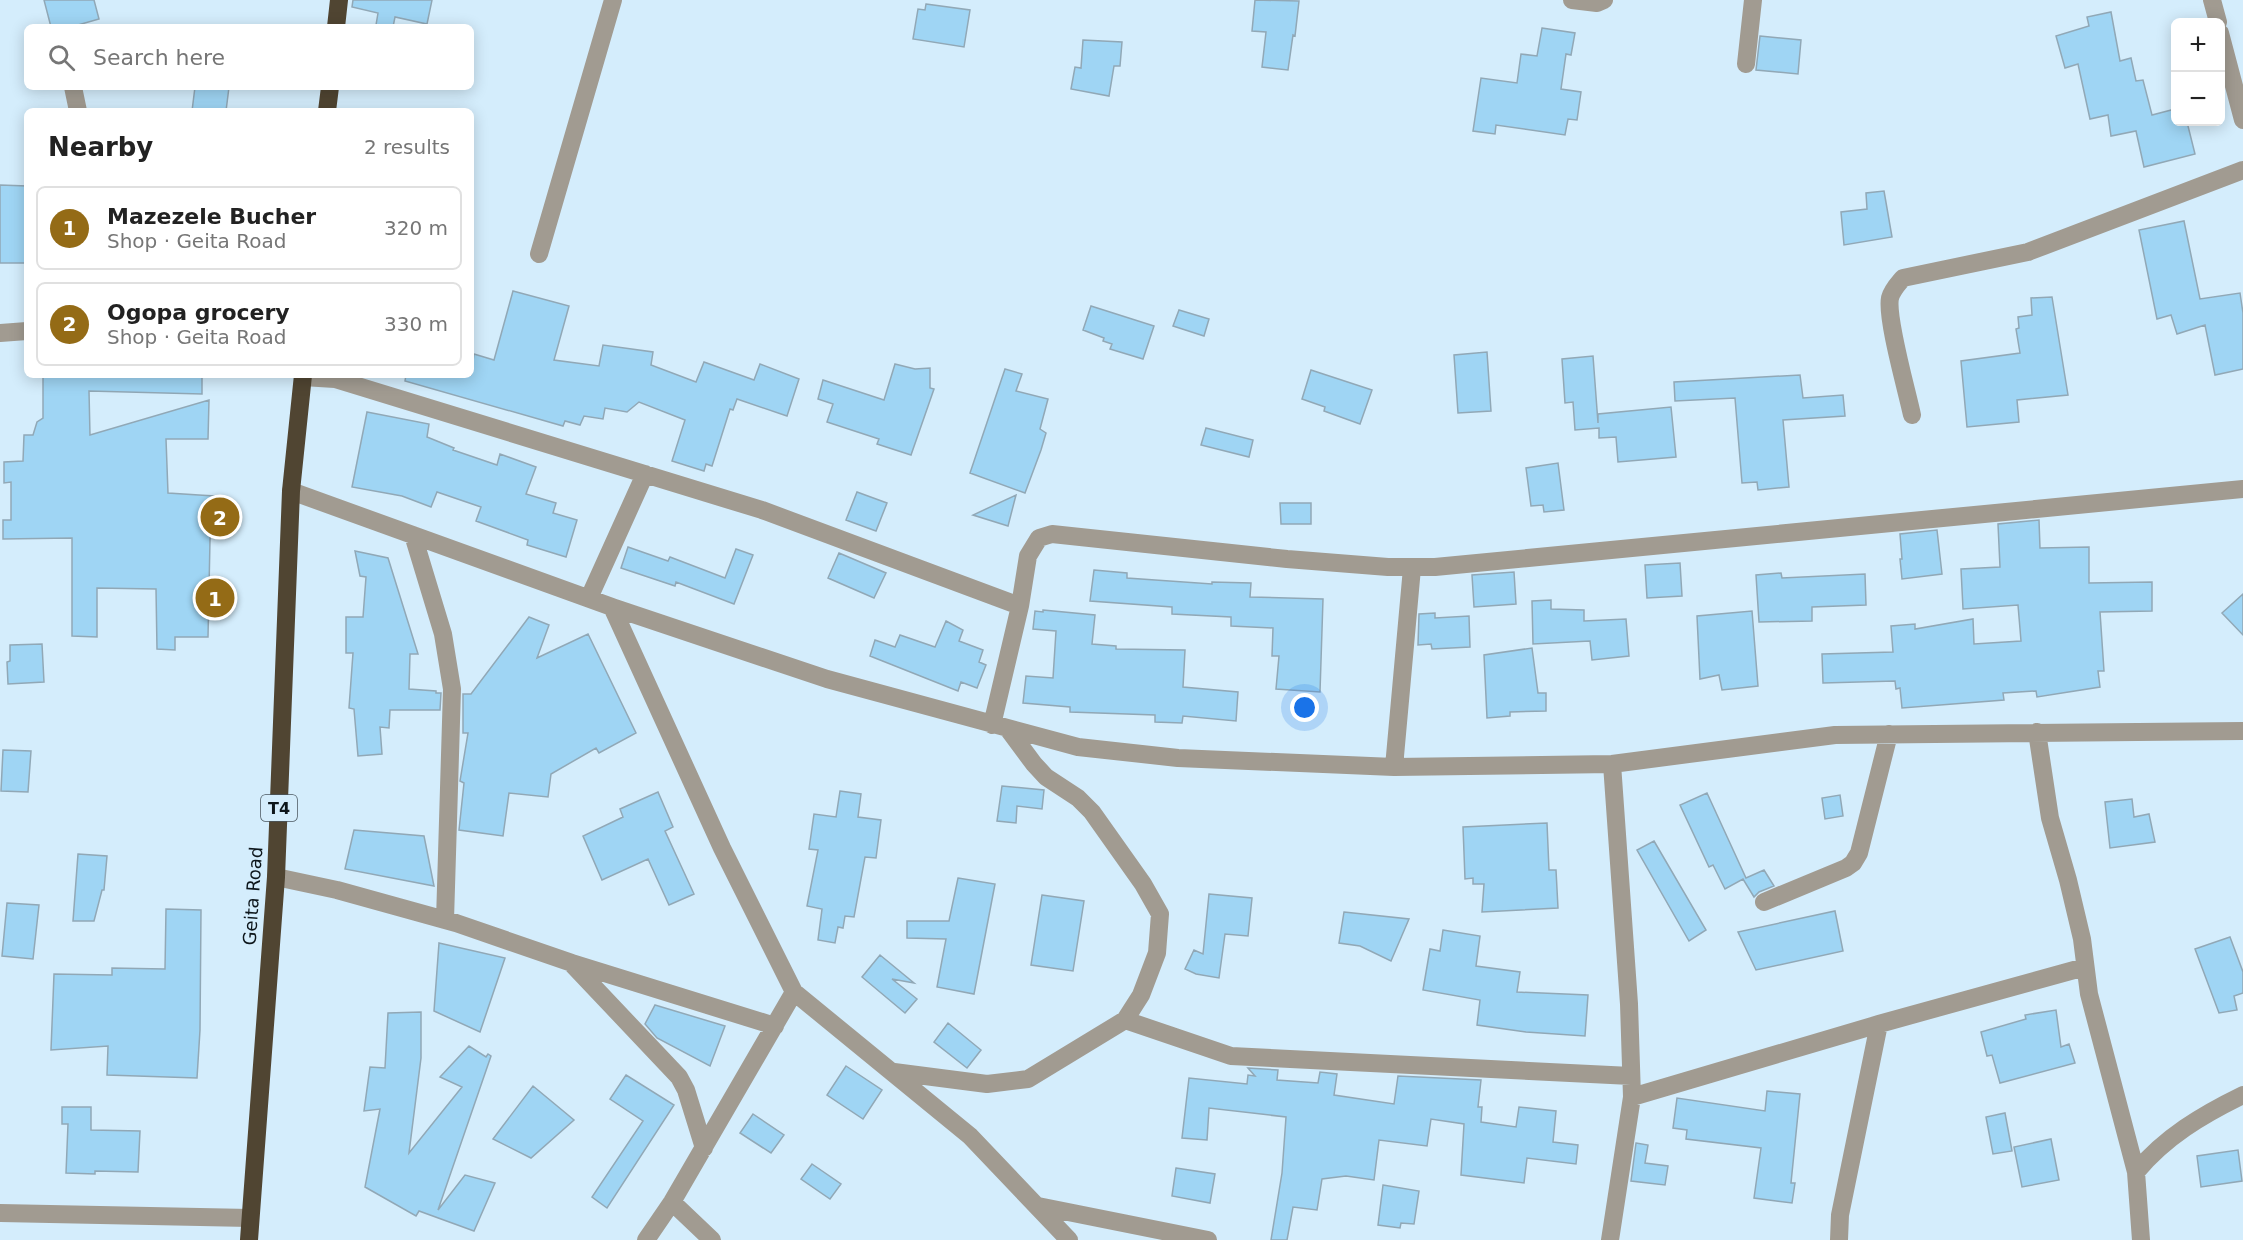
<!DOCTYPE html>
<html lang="en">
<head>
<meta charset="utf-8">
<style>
  :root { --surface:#fff; --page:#f2f2f2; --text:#222; --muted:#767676; --line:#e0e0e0; --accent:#946b16 }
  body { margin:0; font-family:"DejaVu Sans",sans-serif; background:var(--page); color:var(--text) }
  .controls { position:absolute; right:18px; top:18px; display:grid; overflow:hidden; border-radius:9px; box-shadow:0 3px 15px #0003 }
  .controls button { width:54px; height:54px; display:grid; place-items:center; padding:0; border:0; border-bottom:2px solid var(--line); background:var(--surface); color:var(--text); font:30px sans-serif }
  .you { position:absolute; left:1305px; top:708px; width:21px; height:21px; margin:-15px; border:4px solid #fff; border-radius:50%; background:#1a73e8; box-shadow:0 0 0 9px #1a73e833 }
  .badge { display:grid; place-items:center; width:39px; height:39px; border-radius:50%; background:var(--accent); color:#fff; font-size:20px; font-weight:700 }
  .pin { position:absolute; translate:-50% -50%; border:3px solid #fff; box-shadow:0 2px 6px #0006 }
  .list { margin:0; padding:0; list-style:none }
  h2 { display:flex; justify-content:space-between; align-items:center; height:78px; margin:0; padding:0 24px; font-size:26px }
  h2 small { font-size:20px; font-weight:400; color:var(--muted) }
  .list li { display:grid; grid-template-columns:39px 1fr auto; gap:18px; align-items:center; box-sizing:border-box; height:84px; margin:0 12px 12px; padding:0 12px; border:2px solid var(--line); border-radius:9px }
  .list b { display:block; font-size:22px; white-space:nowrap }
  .list p { margin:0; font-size:20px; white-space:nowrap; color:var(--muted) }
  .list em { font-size:20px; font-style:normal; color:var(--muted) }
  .icon { flex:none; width:33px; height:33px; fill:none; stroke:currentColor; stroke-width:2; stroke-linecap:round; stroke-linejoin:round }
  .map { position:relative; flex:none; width:2243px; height:1240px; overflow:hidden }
  .search { position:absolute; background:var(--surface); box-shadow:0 3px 15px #0003; left:24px; top:24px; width:450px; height:66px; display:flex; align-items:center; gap:15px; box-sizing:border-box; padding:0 21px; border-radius:9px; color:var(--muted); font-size:22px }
  .panel { position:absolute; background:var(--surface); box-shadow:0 3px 15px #0003; left:24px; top:108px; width:450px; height:270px; border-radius:9px }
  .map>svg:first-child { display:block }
  .building { fill:#9fd5f4; stroke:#91a8b6; stroke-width:1.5 }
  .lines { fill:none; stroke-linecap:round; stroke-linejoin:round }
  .minor { stroke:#a19b91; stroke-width:18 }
  .highway { stroke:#504532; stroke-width:18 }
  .labels { text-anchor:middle; stroke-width:5; stroke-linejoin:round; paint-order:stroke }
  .shield { fill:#d4edfc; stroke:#49565e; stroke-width:1.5 }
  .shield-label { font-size:16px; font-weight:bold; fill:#0d161b }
  .street-label { font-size:18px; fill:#0d161b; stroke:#d4edfc }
</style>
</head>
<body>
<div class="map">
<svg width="2243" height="1240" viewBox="0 0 2243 1240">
  <rect width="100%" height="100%" fill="#d4edfc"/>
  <path class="building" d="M44 0H94L99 19 71 27H51Z
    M353 0H432L427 24 395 17 393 27 376 25 378 13 352 7Z
    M1255 0 1299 1 1295 36 1293 35 1288 70 1262 67 1266 32 1252 31Z
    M926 4 970 10 964 47 913 39 918 9 925 10Z
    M2111 12 2120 61 2131 58 2136 81 2143 80 2152 115 2175 109V122H2187L2195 154 2144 167 2136 131 2111 136 2108 115 2090 119 2078 64 2065 68 2056 36 2089 26 2087 17Z
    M1542 28 1575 33 1571 55 1566 54 1561 89 1581 92 1577 120 1568 119 1565 135 1496 125 1495 134 1473 131 1481 78 1517 83 1521 54 1537 56Z
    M1760 36 1801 40 1798 74 1756 70Z
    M1083 40 1122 42 1120 66H1114L1109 96 1071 89 1075 67 1081 68Z
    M195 87H229L226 111H192Z
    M0 185 27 186V263H0Z
    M1884 191 1892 237 1844 245 1841 212 1867 209 1866 193Z
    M2184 221 2200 299 2240 293 2243 313V369L2215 375 2205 325 2177 334 2171 315 2157 319 2139 230Z
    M513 291 569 306 554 360 599 366 603 345 653 352 651 365 696 382 704 362 754 380 760 364 799 379 787 416 737 399 733 410 730 409 712 466 706 464 704 471 672 461 685 420 639 402 627 412 605 408 603 419 584 416 580 425 565 421 563 426 405 381 406 375H471L474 354 494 360Z
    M2052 297 2068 395 2017 400 2019 422 1967 427 1961 361 2020 353 2016 329 2019 328 2018 317 2032 315 2031 298Z
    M1091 306 1154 326 1143 359 1110 349 1112 344 1103 341 1104 338 1083 330Z
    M1179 310 1209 319 1204 336 1173 326Z
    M1487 352 1491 411 1458 413 1454 355Z
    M1593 356 1598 423V414L1671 407 1676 457 1618 462 1616 437 1599 438V428L1575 430 1573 402 1565 403 1562 359Z
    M895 364 915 369 930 368V388L934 389 911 455 877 444 879 439 827 422 833 404 818 399 823 380 884 400Z
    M1005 369 1022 374 1016 391 1048 399 1040 429 1046 433 1041 450 1025 493 970 473Z
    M1311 370 1372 390 1360 424 1324 411 1325 407 1302 399Z
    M65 375H202V394L89 391 90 435 209 400 208 439H166L168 493 214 496 210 540 208 637H175V650L157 649 156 589 97 588V637L72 636V538L3 539V520H11V482L4 483V462L23 461 24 435H33L37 422 43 418V377Z
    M1800 375 1803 398 1843 395 1845 416 1783 420 1789 487 1758 490 1757 482 1742 483 1735 398 1675 401 1674 382Z
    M367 412 429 424 427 437 454 448 453 450 497 465 500 454 536 467 526 494 556 503 553 513 577 520 566 557 527 545 528 540 476 521 481 507 437 492 431 507 402 496 352 487Z
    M1206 428 1253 440 1249 457 1201 445Z
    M1558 463 1564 510 1544 512 1543 505 1531 506 1526 468Z
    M857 492 887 503 876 531 846 520Z
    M1016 495 1008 526 973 515Z
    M1280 503H1311V524H1281Z
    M2039 520 2040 548 2089 547V583L2152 582V611L2100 612 2104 671H2098L2100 687 2037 697 2036 691 2003 693 2004 700 1902 708 1900 688 1896 689 1895 681 1823 683 1822 654 1893 652 1891 626 1915 624V629L1973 619 1974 644 2021 641 2018 605 1963 609 1961 569 2000 567 1998 524Z
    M1937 530 1942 574 1902 579 1900 559H1902L1900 534Z
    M628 547 668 561 670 557 725 578 736 549 753 555 734 604 676 582 675 586 621 568Z
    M355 551 388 558 418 654H410L409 689 436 691V693H441L440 710H390L389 728 380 727 382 754 358 756 354 709 349 708 353 653H346V617H363L366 577 360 576Z
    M839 553 886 573 874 598 828 578Z
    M1680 563 1682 596 1647 598 1645 565Z
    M1094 570 1127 573V578L1212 584V582L1251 583 1250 597 1323 599 1320 692 1276 689 1279 656H1272L1273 628 1231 626V617L1172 614V607L1090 601Z
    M1514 572 1516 604 1474 607 1472 575Z
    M1781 573 1782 578 1865 574 1866 605 1812 607V621L1759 622 1756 575Z
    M2243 594V635L2222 613Z
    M1551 600V609L1584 610V621L1626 619 1629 656 1592 660 1590 641 1533 644 1532 601Z
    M1043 610 1095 615 1092 644 1116 646V649L1185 650 1183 687 1238 692 1236 721 1183 716 1182 723 1155 722V715L1070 712V707L1023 703 1026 676 1053 678 1056 631 1033 629 1035 611 1043 612Z
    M1752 611 1758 686 1722 690 1719 675 1700 679 1697 616Z
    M1435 613V618L1469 616 1470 647 1432 649 1431 644 1418 645 1419 614Z
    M529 617 549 625 537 658 588 634 636 733 599 753 596 748 551 774 548 797 509 793 503 836 459 830 464 783 460 781 468 733H463V694H471Z
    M946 621 963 630 959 641 983 650 979 662 986 665 977 688 961 682 958 691 870 656 875 640 895 647 900 635 935 647Z
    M42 644 44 682 8 684 7 662 10 661V645Z
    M1532 648 1538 693H1546V711L1510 712V716L1487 718 1484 655Z
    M3 750 31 751 28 792 1 791Z
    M1002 786 1044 790 1042 809 1017 806 1016 823 997 821Z
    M840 791 861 794 858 817 881 820 876 858 865 857 854 917 845 916 843 928 838 927 835 943 818 940 822 909 807 906 818 850 809 849 814 814 836 817Z
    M658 792 673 827 665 831 694 894 669 905 648 859 602 880 583 836 623 817 620 809Z
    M1707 793 1746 878 1764 870 1774 886 1759 892 1754 897 1743 879 1725 889 1713 865 1709 867 1680 805Z
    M1840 795 1843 816 1825 819 1822 798Z
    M2132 799 2134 817 2149 814 2155 842 2110 848 2105 802Z
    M1547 823 1549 870H1556L1558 908 1482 912 1484 884H1473V878L1465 879 1463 827Z
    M354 830 424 836 434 886 345 869Z
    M1654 841 1706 930 1689 941 1637 850Z
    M78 854 107 856 104 890H102L94 921H73Z
    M958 878 995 884 974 994 937 987 946 939 907 938V921H949Z
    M1209 894 1252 898 1248 936 1225 934 1219 978 1196 974 1185 969 1194 950 1203 954Z
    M1042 895 1084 901 1073 971 1031 965Z
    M7 903 39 905 33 959 2 956Z
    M166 909 201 910 200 1030 197 1078 107 1075 108 1046 51 1050 54 974 112 975V968L165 969Z
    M1835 911 1843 951 1756 970 1738 932Z
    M1344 912 1409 919 1391 961 1360 946 1339 943Z
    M1443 930 1480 936 1476 966 1520 972 1517 992 1588 995 1585 1036 1526 1032 1477 1025 1480 1000 1423 990 1430 949 1440 951Z
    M2230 937 2243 972V993L2234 996 2237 1010 2219 1013 2195 949Z
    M439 943 505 958 480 1032 434 1011Z
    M880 955 914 983 892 979 917 999 905 1013 862 977Z
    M655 1005 725 1026 710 1066 657 1038 645 1024Z
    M2056 1010 2061 1047 2069 1044 2075 1063 2000 1083 1992 1055 1987 1056 1981 1032 2026 1019 2025 1015Z
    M421 1012V1058L409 1153 462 1087 440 1077 469 1046 486 1057 488 1054 491 1056 438 1210 465 1175 495 1183 474 1231 419 1211 416 1216 365 1187 380 1109 364 1111 370 1067 385 1068 388 1013Z
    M948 1023 981 1050 967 1068 934 1042Z
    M846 1066 882 1090 863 1119 827 1095Z
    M1248 1068 1278 1070 1277 1080 1318 1083 1320 1072 1337 1074 1334 1095 1394 1104 1398 1076 1481 1080 1478 1107H1482L1481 1122 1516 1127 1519 1107 1556 1111 1553 1142 1578 1145 1576 1164 1527 1158 1524 1183 1461 1175 1464 1124 1431 1119 1427 1146 1379 1140 1374 1180 1346 1176 1322 1179 1317 1210 1293 1207 1287 1240H1271L1282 1173 1286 1117 1209 1108 1207 1140 1182 1138 1189 1078 1247 1084 1248 1075 1255 1076Z
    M626 1075 674 1105 607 1208 592 1197 643 1121 610 1099Z
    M533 1086 574 1120 531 1158 493 1139Z
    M1767 1091 1800 1094 1791 1183H1795L1792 1203 1754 1198 1761 1148 1686 1139 1687 1130 1673 1128 1677 1098 1765 1111Z
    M62 1107H91V1130L140 1131 138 1172 95 1171V1174L66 1173 68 1124H62Z
    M2005 1113 2012 1151 1993 1154 1986 1117Z
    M753 1114 784 1135 771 1153 740 1133Z
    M2051 1139 2059 1180 2022 1187 2014 1147Z
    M1636 1143 1648 1145 1645 1163 1668 1166 1665 1185 1631 1181Z
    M2238 1150 2242 1181 2201 1187 2197 1156Z
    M812 1164 841 1184 830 1199 801 1179Z
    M1176 1168 1215 1174 1210 1203 1172 1196Z
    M1383 1185 1419 1191 1414 1224 1401 1223 1400 1228 1378 1225Z"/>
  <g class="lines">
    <path class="minor" d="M1572 0 1597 3 1604 0
      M2212 0 2218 22
      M2220 33 2243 120
      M1746 64 1753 0
      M73 87 78 111
      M539 254 613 0
      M0 333 27 331
      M303 377 335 379 762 510 1020 606
      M1912 415C1907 391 1886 318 1890 298 1892 290 1898 284 1903 278L2028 252 2243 170
      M291 491 612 607 827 679 1078 747 1178 758 1394 767 1612 764 1835 735 2243 731
      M413 535 443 634 452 689 445 920
      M589 598 645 474
      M612 607 722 848 794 992 970 1136 1069 1240
      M992 725 1020 606 1028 556 1039 538 1052 534 1287 559 1388 567H1435L2243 489
      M2037 732 2050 818 2068 880 2082 939 2089 994 2136 1172 2141 1240
      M1394 767 1412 568
      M276 877 337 890 456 923 572 963 775 1026
      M1764 902 1846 868 1853 863 1859 853 1889 734
      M573 965 679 1077 686 1090 704 1148
      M1125 1020 1231 1056 1631 1076
      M894 1072 987 1084 1028 1079 1125 1020 1141 995 1157 953 1160 914 1143 884 1092 812 1078 798 1046 777 1034 764 1008 729
      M1632 1097 1879 1024 2085 967
      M2136 1172C2165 1137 2202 1115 2243 1095
      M672 1202 712 1240
      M1038 1206 1208 1240
      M0 1213 250 1218
      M646 1240 672 1202 794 992
      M1610 1240 1632 1097 1629 1004 1612 764
      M1839 1240 1840 1215 1879 1024"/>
    <path class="highway" d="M336 27 339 0
      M327 111 330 87
      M249 1240 276 877 291 491 303 375"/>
  </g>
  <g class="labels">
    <rect class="shield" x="261" y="795" width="36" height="26" rx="4.5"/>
    <g class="shield-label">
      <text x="279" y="814">T4</text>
    </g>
    <g class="street-label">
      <text transform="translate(253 896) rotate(-86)" y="6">Geita Road</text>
    </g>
  </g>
</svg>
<div class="controls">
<button>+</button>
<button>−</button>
</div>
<div class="you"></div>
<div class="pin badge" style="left:215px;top:598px">1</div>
<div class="pin badge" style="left:220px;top:517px">2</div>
<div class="search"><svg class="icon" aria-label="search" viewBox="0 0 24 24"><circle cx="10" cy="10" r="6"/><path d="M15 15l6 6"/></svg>Search here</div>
<section class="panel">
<h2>Nearby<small>2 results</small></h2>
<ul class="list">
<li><span class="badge">1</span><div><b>Mazezele Bucher</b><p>Shop · Geita Road</p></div><em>320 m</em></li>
<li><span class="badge">2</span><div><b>Ogopa grocery</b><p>Shop · Geita Road</p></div><em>330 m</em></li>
</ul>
</section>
</div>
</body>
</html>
